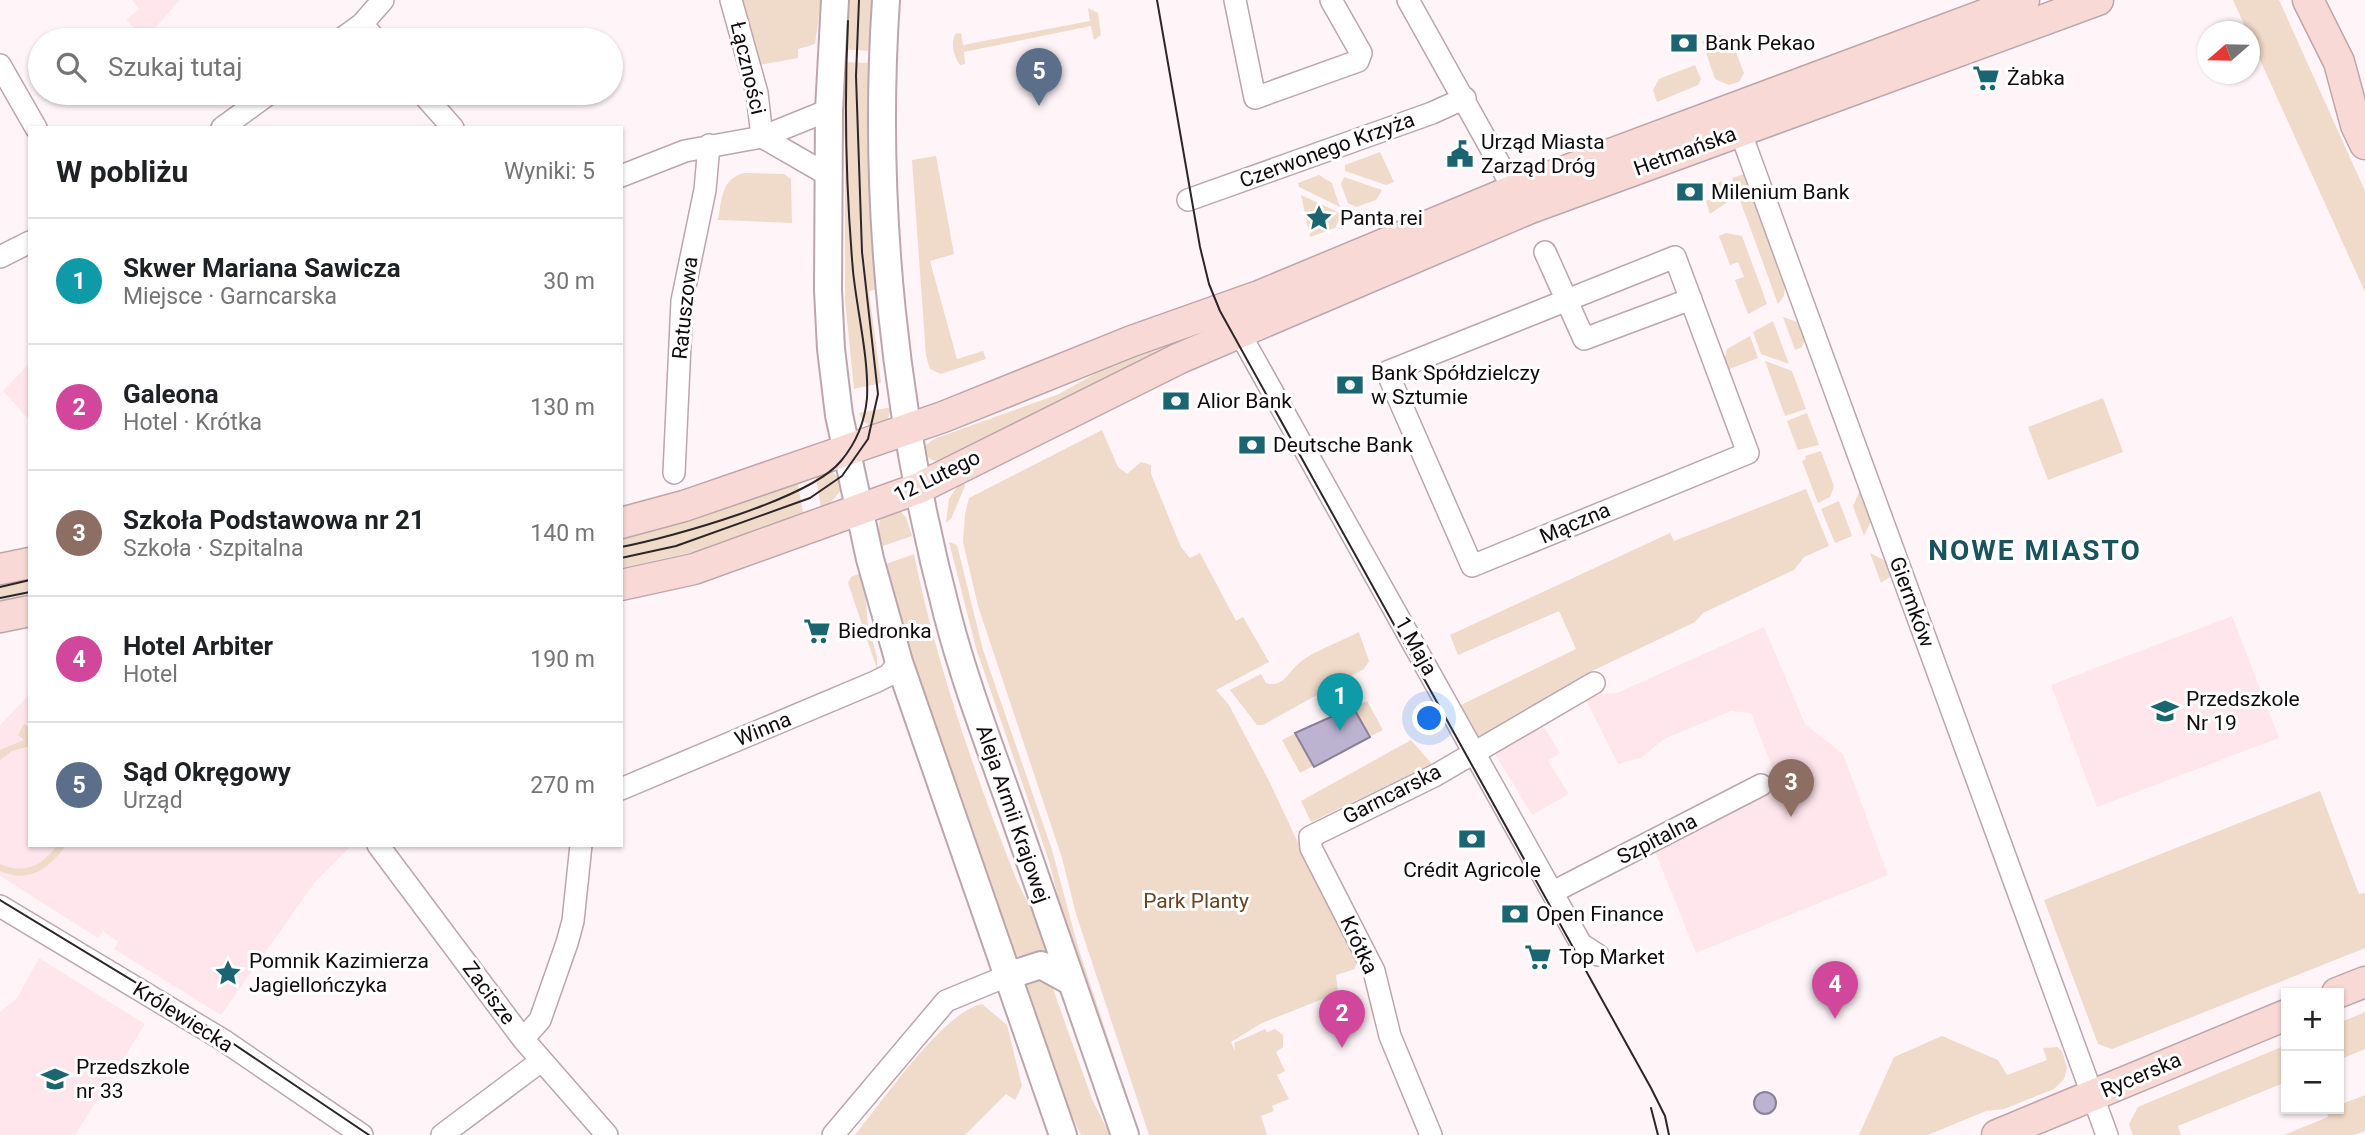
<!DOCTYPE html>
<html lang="pl">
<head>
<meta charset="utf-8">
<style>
  :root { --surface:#fff; --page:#f6f6f6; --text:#202124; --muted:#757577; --line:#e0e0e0; --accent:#2563eb }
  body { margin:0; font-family:Roboto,sans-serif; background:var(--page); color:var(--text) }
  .controls { position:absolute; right:21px; bottom:21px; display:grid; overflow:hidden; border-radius:0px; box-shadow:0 2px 5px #0004 }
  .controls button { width:63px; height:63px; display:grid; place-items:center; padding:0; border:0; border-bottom:2px solid var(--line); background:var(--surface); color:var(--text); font:35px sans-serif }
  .compass { position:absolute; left:2197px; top:21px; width:63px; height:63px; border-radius:50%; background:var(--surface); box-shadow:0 2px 5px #0004; rotate:250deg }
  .you { position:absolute; left:1430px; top:719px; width:24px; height:24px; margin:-18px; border:5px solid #fff; border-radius:50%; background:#1a73e8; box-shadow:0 0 0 10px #1a73e833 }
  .badge { display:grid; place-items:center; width:46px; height:46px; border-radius:50%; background:var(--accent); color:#fff; font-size:23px; font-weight:700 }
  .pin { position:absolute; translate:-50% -58px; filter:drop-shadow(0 2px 4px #0008) }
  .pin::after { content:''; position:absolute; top:37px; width:24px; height:21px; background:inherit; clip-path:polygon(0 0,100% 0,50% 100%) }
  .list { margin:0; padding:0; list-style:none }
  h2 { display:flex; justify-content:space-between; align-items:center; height:91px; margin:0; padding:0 28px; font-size:30px }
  h2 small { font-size:23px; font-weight:400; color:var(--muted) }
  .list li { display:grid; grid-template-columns:46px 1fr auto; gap:21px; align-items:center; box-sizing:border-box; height:126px; padding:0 28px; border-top:2px solid var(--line) }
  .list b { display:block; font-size:26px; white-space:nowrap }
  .list p { margin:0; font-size:23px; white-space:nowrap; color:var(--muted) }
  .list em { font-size:23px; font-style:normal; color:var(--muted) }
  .icon { flex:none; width:38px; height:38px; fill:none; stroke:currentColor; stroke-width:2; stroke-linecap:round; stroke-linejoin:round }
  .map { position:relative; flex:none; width:2365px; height:1135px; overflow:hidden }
  .search { position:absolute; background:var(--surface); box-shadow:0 2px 5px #0004; left:28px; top:28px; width:595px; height:77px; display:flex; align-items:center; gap:18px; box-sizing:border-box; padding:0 24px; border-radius:38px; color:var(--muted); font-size:26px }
  .panel { position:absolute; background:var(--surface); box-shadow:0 2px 5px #0004; left:28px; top:126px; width:595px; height:721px; border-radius:0px }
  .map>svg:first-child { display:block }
  .built { fill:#ffe5ec }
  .green { fill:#f0dac9 }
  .water { fill:#bcb3d1; stroke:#898196; stroke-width:2 }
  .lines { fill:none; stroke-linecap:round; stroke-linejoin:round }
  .minor-casing { stroke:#bca6ac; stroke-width:24 }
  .tertiary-casing { stroke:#bca6ac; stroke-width:30 }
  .secondary-casing { stroke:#bca6ac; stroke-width:33 }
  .minor { stroke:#fff; stroke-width:21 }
  .tertiary { stroke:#fff; stroke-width:26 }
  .secondary { stroke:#f9d9d5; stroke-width:30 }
  .tram { stroke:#2d2527; stroke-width:2 }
  .labels { text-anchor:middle; stroke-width:6; stroke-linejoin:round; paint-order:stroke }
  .poi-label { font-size:21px; fill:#120b0d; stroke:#fff; text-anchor:start }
  .street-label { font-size:21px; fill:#120b0d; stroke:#fff }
  .park-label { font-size:21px; fill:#6c4321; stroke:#fff }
  .district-label { font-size:28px; font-weight:bold; letter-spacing:2px; fill:#19535d; stroke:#fff }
</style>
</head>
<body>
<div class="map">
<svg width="2365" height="1135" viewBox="0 0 2365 1135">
  <rect width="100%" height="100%" fill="#fff5f8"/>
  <path class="built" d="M132 0H180L145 39 126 20 139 9Z
    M30 363V421L3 391Z
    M2232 616 2279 738 2097 807 2051 685Z
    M1764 627 1805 724 1843 754 1888 875 1696 953 1654 849 1779 785 1751 713 1731 711 1664 739 1641 758 1618 764 1586 700 1594 695 1617 693Z
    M30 694V845H352L315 882 221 1015 114 949 118 942 103 931 98 938 0 876V725Z
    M1543 726 1560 753 1548 761 1569 794 1532 815 1495 754Z
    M39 958 145 1024 75 1135H0V1012L17 998Z"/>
  <path class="green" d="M740 0H821L815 44 798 49V58L759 65Z
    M842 0H875L872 51 838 49Z
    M2233 0H2279L2365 191V292Z
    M1088 8 1098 13 1101 35 1094 40 1091 26 964 52 965 64 960 65C953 55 951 45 955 34L961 33 963 45 1090 21Z
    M1721 35 1730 37 1744 73 1739 82 1729 85 1715 79 1702 41Z
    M837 62 871 63 878 289 869 291 881 383 854 389 845 300V144Z
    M1695 65 1701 79 1698 85 1657 102 1653 90 1659 79Z
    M1380 152 1394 182 1386 185 1345 171V165Z
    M936 156 954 254 930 261 957 359 983 351 986 359 941 374 930 369 926 356 912 160Z
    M745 173 784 174 791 179 792 223 718 220C722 199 721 178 745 173Z
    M1744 174 1785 286 1784 296 1778 304 1732 178Z
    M1319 175 1332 183 1340 207 1299 187 1298 183Z
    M1344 177 1382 190 1376 200 1356 207 1348 203 1341 184Z
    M1722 181 1729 201 1710 214 1706 201 1713 198 1711 191 1713 185Z
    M1301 195 1342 214 1335 228 1310 237Z
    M1726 233 1742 236 1767 304 1748 314 1735 280 1744 277 1738 262 1730 265 1719 236Z
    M1783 317 1797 322 1805 339 1802 347 1795 350Z
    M1773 321 1789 364 1761 354 1753 332Z
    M1197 333 954 457C942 460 931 466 925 452L926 445 934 439 1059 394 1128 355Z
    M1750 336 1758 358 1727 370 1724 362 1727 349Z
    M1765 361 1792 371 1806 409 1785 416Z
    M2103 398 2123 452 2048 480 2028 427Z
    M892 407 886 423 871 427 863 421 859 413Z
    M1807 413 1819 445 1798 450 1787 421Z
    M1102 430 1118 467 1127 474 1141 462 1151 465V474L1181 547 1190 558 1200 553 1236 621 1243 617 1269 662 1216 690 1229 705 1270 783 1325 900 1333 901 1329 908 1335 921 1342 919 1349 932 1343 938 1357 960 1355 969 1336 975 1338 993 1262 1023 1231 1042 1235 1051 1234 1043 1265 1029 1267 1032 1275 1029 1283 1035V1047L1276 1052 1285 1071 1277 1075 1289 1099 1272 1106 1274 1111 1261 1116 1267 1135H1149L1076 914 1062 858 978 606 963 542 965 514 969 498Z
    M1821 451 1834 486 1830 497 1818 503 1802 461 1806 459 1805 456Z
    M831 471 840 479 842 489 831 502 821 507 815 472Z
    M797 478 803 513 693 552 621 568V535Z
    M962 479 965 486 951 519 946 523 949 499Z
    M1806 489 1829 546 1804 557 1794 570 1703 613 1695 622 1590 672 1479 739 1461 705 1576 649 1559 611 1458 655 1450 635 1670 533 1674 541Z
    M1860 490 1871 521 1864 536 1853 506Z
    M1839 501 1852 536 1835 543 1821 509Z
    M899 510 906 517 912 536 877 548 880 516Z
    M949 542 957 545 983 650 1052 850 1078 947 1140 1135H1136L1068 937 1049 861 976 648Z
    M1870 553 1886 561 1891 576 1881 583Z
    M914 554C936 663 974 772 1015 876 1026 902 1042 927 1050 954L1036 952 1014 957 927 716 883 565Z
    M30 572V600L0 607V578Z
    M863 572 868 624 877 657V669L848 583 851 577Z
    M1359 632 1369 661 1364 669 1263 725H1257L1230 690 1261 674 1266 683C1283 688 1288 673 1298 664 1311 652 1342 641 1359 632Z
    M1367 701 1383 730 1369 737 1353 707Z
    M24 724 30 728V746L12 751 0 760V750L24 740 18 735Z
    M1296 733 1313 766 1300 773 1282 740Z
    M1411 740 1432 764 1311 822 1301 801Z
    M2320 791 2359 894 2365 893V948L2112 1049 2098 1044 2044 900Z
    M57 845H66C50 868 29 884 0 871V864C24 875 43 866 57 845Z
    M1030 975 1051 983 1092 1099 1110 1135H1081L1049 1065 1023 982Z
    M982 1004 1007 1025 1022 1086 1015 1100 1006 1094 965 1135H855C882 1102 943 1012 982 1004Z
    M2365 1012V1049L2339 1060V1023Z
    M1942 1036 1998 1060 2007 1075 2047 1060 2043 1048 2057 1047 2062 1051 2067 1068 2064 1079 2054 1089 2004 1109 1986 1111 1928 1135H1859L1894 1057Z
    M2286 1045V1082L2178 1126 2181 1135H2133L2129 1124 2138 1107Z
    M2365 1095V1131L2354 1135H2284L2328 1117 2327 1110 2339 1109V1105Z"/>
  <path class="water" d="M1353 707 1370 737 1314 767 1295 733Z
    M1754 1103a11 11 0 1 1 22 0a11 11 0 1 1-22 0Z"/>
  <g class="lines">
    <defs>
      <path id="minor" d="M731 0 757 93 762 137
        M1235 0 1255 98 1358 61 1361 53 1331 0
        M1408 0 1514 190
        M362 24 376 40
        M340 40 362 24 383 0
        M0 65 36 128
        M422 93 453 128
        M1736 120 2107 1135
        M222 128 270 93
        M762 137 828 175
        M621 176 685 151 762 137 829 110
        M1188 200 1432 113 1465 98
        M1545 252 1584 339 1691 299
        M0 257 30 242
        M1675 257 1748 453 1472 566 1387 372Z
        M1239 332 1581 944 1598 955
        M674 473 682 301 705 190 709 145
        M621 789 875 682 889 675 899 662
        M378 845 523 1039 607 1135
        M1553 892 1761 785
        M0 906 223 1040 362 1135
        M523 1039 540 1020 567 943 573 921 581 845
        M442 1135 541 1061
        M833 1135 946 1001 1007 976
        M1431 1135 1390 1036 1374 971 1311 848 1310 837 1436 775 1594 683"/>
      <path id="tertiary" d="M835 0 829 110 828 290 831 349 839 415 870 559 899 662 1063 1135
        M886 0C872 207 895 417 948 617 966 686 992 752 1015 818 1052 924 1088 1029 1125 1135
        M1007 976 1041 965 1072 982"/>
      <path id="secondary" d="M2308 0 2339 62 2356 125 2365 144
        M621 523 684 506 943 417 1132 341 1259 296 1514 190 2024 0
        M0 569 30 563
        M621 585 694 569 919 488 1180 358 1528 209 2098 0
        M0 617 30 611
        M2337 993 2365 982
        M1997 1135 2286 1015"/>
    </defs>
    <use href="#minor" class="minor-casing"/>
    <use href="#tertiary" class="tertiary-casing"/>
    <use href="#secondary" class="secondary-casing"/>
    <use href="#minor" class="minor"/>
    <use href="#tertiary" class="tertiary"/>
    <use href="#secondary" class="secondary"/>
    <path class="tram" d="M1157 0 1200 247 1209 284 1220 311 1651 1088 1665 1116 1669 1135
      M621 547C672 537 810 499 841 461 856 443 865 421 867 398 869 358 857 311 853 271 846 189 844 104 848 21
      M621 558 676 546 810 498 842 476 868 439 878 394 862 252 856 76 859 0
      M0 587 30 580
      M0 598 30 592
      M0 900 204 1024 369 1135
      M1651 1108 1658 1135"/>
  </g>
  <defs>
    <symbol id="bank-bare" viewBox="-9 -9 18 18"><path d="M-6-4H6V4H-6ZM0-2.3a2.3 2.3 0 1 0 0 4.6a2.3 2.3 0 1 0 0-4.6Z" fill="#1b6571" stroke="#fff" stroke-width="2.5" paint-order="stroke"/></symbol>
    <symbol id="supermarket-bare" viewBox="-9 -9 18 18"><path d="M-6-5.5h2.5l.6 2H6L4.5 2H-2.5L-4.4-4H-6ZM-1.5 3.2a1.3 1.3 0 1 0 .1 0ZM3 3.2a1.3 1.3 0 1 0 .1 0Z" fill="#1b6571" stroke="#fff" stroke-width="2.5" paint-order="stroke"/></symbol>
    <symbol id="civic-bare" viewBox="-9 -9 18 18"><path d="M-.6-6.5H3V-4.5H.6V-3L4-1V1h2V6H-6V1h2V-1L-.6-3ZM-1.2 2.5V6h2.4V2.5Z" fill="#1b6571" stroke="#fff" stroke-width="2.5" paint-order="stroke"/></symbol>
    <symbol id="sight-bare" viewBox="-9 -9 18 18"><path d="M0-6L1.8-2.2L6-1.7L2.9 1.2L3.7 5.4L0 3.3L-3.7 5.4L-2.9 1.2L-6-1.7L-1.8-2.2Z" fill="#1b6571" stroke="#fff" stroke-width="2.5" paint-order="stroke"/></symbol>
    <symbol id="school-bare" viewBox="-9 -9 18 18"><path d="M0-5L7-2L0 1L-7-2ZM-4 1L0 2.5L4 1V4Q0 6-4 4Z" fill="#1b6571" stroke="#fff" stroke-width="2.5" paint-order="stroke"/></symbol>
  </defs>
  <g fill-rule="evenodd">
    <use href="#bank-bare" x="1665" y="24" width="38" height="38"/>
    <use href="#supermarket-bare" x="1967" y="59" width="38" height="38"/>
    <use href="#civic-bare" x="1441" y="135" width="38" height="38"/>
    <use href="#bank-bare" x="1671" y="173" width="38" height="38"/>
    <use href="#sight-bare" x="1300" y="199" width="38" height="38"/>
    <use href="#bank-bare" x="1331" y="366" width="38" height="38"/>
    <use href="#bank-bare" x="1157" y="382" width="38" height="38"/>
    <use href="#bank-bare" x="1233" y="426" width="38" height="38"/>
    <use href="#supermarket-bare" x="798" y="612" width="38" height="38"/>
    <use href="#school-bare" x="2146" y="692" width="38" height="38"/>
    <use href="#bank-bare" x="1453" y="820" width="38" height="38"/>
    <use href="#bank-bare" x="1496" y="895" width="38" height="38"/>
    <use href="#supermarket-bare" x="1519" y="938" width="38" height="38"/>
    <use href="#sight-bare" x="209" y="954" width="38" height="38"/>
    <use href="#school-bare" x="36" y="1060" width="38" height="38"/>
  </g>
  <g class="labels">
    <g class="poi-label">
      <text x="1705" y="50">Bank Pekao</text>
      <text x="2007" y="85">Żabka</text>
      <text x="1481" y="149">Urząd Miasta<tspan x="1481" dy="24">Zarząd Dróg</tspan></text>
      <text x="1711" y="199">Milenium Bank</text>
      <text x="1340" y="225">Panta rei</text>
      <text x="1371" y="380">Bank Spółdzielczy<tspan x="1371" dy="24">w Sztumie</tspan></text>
      <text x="1197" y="408">Alior Bank</text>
      <text x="1273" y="452">Deutsche Bank</text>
      <text x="838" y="638">Biedronka</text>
      <text x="2186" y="706">Przedszkole<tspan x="2186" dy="24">Nr 19</tspan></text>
      <text x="1472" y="877" text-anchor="middle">Crédit Agricole</text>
      <text x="1536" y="921">Open Finance</text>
      <text x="1559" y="964">Top Market</text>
      <text x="249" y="968">Pomnik Kazimierza<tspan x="249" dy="24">Jagiellończyka</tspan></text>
      <text x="76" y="1074">Przedszkole<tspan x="76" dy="24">nr 33</tspan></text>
    </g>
    <g class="street-label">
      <text transform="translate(748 68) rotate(77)" y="7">Łączności</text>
      <text transform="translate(1327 150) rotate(-20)" y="7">Czerwonego Krzyża</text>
      <text transform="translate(1685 151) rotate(-20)" y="7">Hetmańska</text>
      <text transform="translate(685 308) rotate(-84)" y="7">Ratuszowa</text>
      <text transform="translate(937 476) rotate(-26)" y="7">12 Lutego</text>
      <text transform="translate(1575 523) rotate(-23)" y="7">Mączna</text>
      <text transform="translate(1912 602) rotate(70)" y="7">Giermków</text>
      <text transform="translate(1416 646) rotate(61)" y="7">1 Maja</text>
      <text transform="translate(763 729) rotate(-22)" y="7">Winna</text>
      <text transform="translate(1392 794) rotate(-27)" y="7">Garncarska</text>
      <text transform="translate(1013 814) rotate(71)" y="7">Aleja Armii Krajowej</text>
      <text transform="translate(1657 839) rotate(-27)" y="7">Szpitalna</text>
      <text transform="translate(1359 945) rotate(65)" y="7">Krótka</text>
      <text transform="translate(489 993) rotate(53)" y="7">Zacisze</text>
      <text transform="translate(183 1017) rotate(32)" y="7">Królewiecka</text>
      <text transform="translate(2141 1075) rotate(-23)" y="7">Rycerska</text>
    </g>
    <g class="park-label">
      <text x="1196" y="908">Park Planty</text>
    </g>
    <g class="district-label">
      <text x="2035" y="560">NOWE MIASTO</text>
    </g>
  </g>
</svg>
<div class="controls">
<button>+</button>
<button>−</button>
</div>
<svg class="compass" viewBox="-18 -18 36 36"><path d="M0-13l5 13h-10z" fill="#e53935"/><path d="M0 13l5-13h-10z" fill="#757577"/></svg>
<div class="you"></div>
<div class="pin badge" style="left:1340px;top:731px;background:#0f9aa8">1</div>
<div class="pin badge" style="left:1342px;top:1048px;background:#d1479c">2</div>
<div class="pin badge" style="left:1791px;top:817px;background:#8d6e63">3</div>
<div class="pin badge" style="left:1835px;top:1019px;background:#d1479c">4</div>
<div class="pin badge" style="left:1039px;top:106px;background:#5c6f8a">5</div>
<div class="search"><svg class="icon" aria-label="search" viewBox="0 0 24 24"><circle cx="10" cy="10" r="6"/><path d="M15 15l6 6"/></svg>Szukaj tutaj</div>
<section class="panel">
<h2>W pobliżu<small>Wyniki: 5</small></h2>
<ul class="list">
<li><span class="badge" style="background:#0f9aa8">1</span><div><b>Skwer Mariana Sawicza</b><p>Miejsce · Garncarska</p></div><em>30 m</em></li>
<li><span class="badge" style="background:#d1479c">2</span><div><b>Galeona</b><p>Hotel · Krótka</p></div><em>130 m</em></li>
<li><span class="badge" style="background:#8d6e63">3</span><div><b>Szkoła Podstawowa nr 21</b><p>Szkoła · Szpitalna</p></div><em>140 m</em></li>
<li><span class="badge" style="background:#d1479c">4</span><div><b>Hotel Arbiter</b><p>Hotel</p></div><em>190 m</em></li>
<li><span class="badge" style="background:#5c6f8a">5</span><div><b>Sąd Okręgowy</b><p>Urząd</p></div><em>270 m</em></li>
</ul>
</section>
</div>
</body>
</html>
